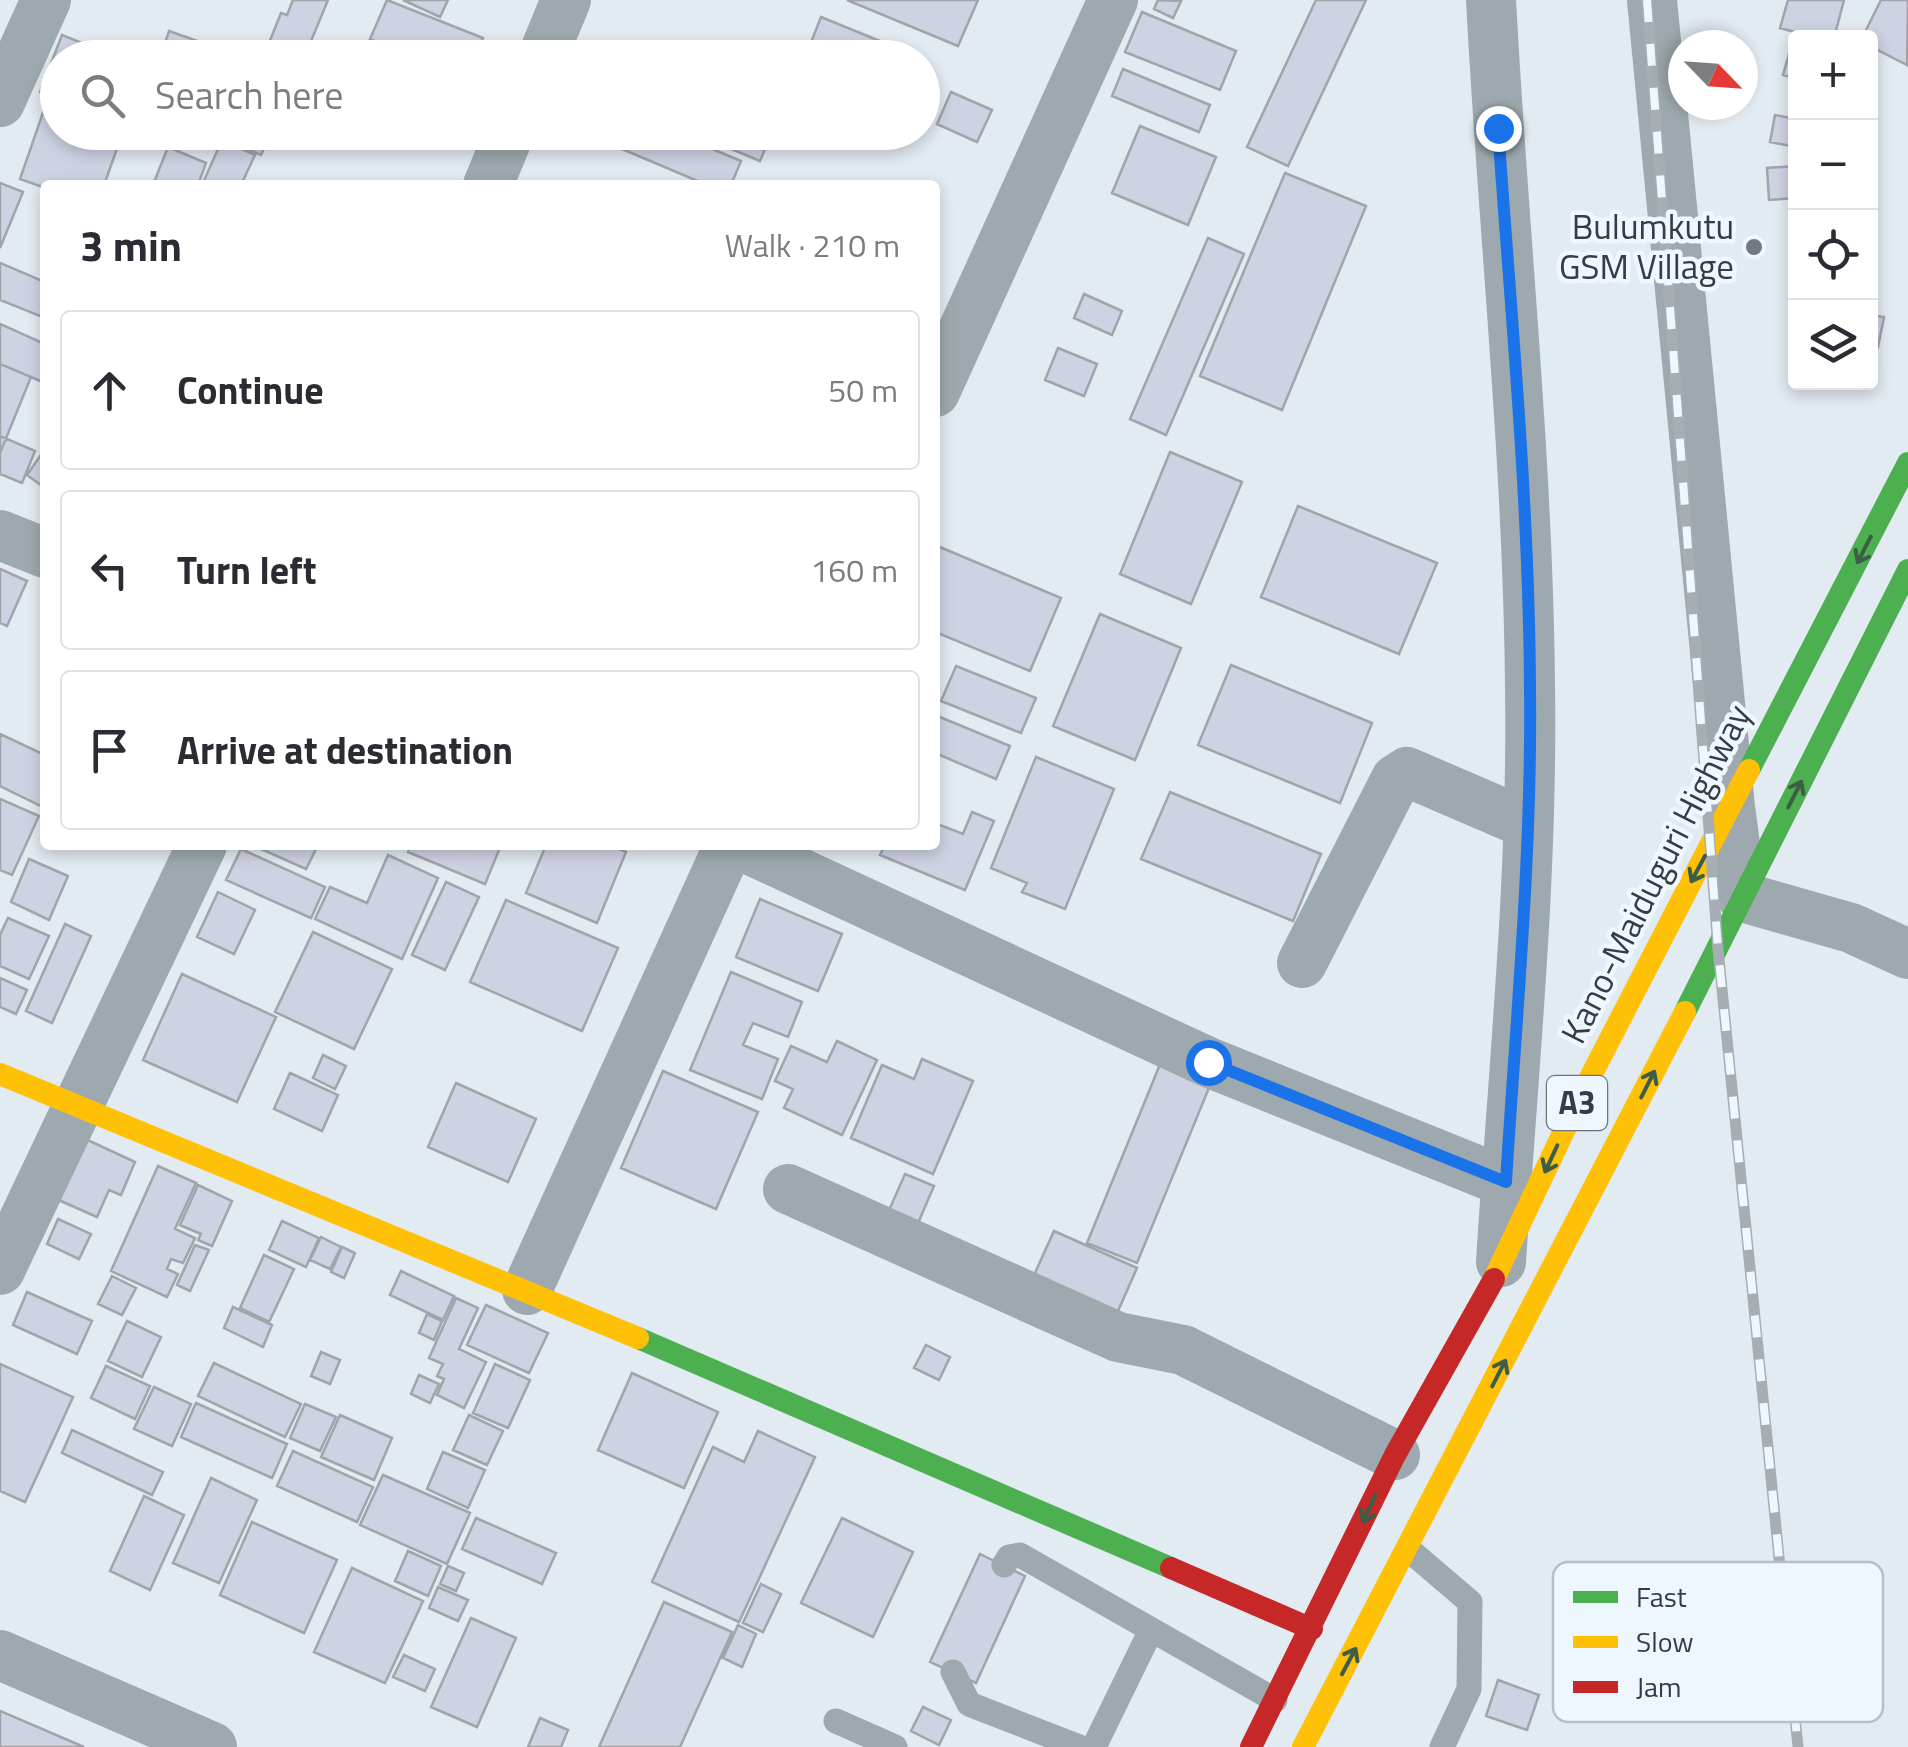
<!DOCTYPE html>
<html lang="en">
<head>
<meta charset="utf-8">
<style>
  :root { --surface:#fff; --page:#f2f2f3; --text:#2b2b33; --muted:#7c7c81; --line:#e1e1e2 }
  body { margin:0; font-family:"Titillium Web",sans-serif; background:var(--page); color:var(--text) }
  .controls { position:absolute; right:30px; top:30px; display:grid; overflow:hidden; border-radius:10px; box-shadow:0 5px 15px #0003 }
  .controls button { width:90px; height:90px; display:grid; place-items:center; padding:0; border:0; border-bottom:2px solid var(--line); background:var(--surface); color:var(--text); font:50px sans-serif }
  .compass { position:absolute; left:1668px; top:30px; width:90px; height:90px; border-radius:50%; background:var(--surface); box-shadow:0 5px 15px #0003; rotate:115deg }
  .stop { position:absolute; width:30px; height:30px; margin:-22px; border:8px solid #1a73e8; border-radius:50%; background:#fff }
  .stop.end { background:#1a73e8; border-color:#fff; box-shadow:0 2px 10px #0008 }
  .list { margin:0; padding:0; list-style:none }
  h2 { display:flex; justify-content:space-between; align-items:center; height:130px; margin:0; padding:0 40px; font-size:42px }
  h2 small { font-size:32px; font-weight:400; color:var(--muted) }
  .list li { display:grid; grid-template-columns:65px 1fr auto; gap:30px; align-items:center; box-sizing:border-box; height:160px; margin:0 20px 20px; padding:0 20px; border:2px solid var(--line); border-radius:10px }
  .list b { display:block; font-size:38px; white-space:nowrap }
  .list em { font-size:32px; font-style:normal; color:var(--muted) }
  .icon { flex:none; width:55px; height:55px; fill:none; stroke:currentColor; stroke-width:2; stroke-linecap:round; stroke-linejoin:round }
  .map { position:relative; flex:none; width:1908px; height:1747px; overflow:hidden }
  .search { position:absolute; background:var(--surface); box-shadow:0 5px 15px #0003; left:40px; top:40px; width:900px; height:110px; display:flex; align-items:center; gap:25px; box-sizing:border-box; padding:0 35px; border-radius:55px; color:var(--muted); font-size:38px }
  .panel { position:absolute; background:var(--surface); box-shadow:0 5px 15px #0003; left:40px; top:180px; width:900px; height:670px; border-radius:10px }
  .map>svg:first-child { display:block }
  .building { fill:#ced3e3; stroke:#a1a4aa; stroke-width:2.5 }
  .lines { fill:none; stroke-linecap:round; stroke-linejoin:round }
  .lane { stroke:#9da9ae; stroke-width:25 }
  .street { stroke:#9da9ae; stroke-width:50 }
  .fast { stroke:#4caf50; stroke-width:22 }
  .slow { stroke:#ffc107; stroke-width:22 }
  .jam { stroke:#c62828; stroke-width:22 }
  .rail-casing { stroke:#a6aeb3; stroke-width:11 }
  .rail { stroke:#eef6fe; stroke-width:8; stroke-dasharray:22; stroke-linecap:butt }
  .oneway { stroke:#3d5e46 }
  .route { stroke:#1a73e8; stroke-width:12 }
  .poi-dot { fill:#737980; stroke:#eef6fe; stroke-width:4 }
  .labels { text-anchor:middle; stroke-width:9; stroke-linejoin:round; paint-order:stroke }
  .shield { fill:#eef6fe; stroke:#6e747a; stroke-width:2.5 }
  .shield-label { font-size:32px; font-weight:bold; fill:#373c42 }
  .poi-label { font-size:35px; fill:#373c42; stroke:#eef6fe; text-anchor:end }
  .street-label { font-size:35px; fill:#373c42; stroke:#eef6fe }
  .key { fill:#eef6fe; stroke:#b7bec6; stroke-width:2.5 }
  .key-label { font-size:28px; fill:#373c42 }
</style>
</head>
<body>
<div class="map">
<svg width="1908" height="1747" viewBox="0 0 1908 1747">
  <rect width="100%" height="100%" fill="#e2eaf2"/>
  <path class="building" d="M293 0H328L304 58 267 48 281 13 287 15Z
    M387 0 483 38 475 58H412L370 39Z
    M403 0H448L440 17Z
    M847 0H978L958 46Z
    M1158 0 1181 1 1173 18 1154 9Z
    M1316 0H1366L1288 166 1247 147Z
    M1788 0H1844L1834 38H1796V78L1783 75 1795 32 1780 28Z
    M1881 0H1908L1907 65 1870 46V38H1862Z
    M1142 12 1236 51 1220 90 1125 52Z
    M821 17 919 57 805 58Z
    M169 31 245 58H160Z
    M62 35 119 58H58V97L40 92Z
    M1123 69 1210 105 1199 132 1112 96Z
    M951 92 992 110 977 142 937 124Z
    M48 98 58 101V132H123L104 185 45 188 20 179Z
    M1775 115 1796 119V147L1770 142Z
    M1140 126 1216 157 1188 225 1112 193Z
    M226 132H271L261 155 224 138Z
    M402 132H440L434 146Z
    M629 132H672L741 161 731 185H707L622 149Z
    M691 132H772L760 161Z
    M222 140 255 155 241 185H202Z
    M168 147 206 163 198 185H153Z
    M1796 166V198L1769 200 1767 168Z
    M1285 173 1366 206 1282 410 1200 376Z
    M0 183 23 192 0 248Z
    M1208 238 1244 254 1166 435 1130 419Z
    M0 263 45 282V318L0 300Z
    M1084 294 1122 311 1112 335 1074 318Z
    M1870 315 1884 317 1878 347 1870 346Z
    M0 324 45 344V383L0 364Z
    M1058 348 1097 364 1084 396 1045 380Z
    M0 364 31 377 0 453Z
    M0 436 35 451 22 483 0 474Z
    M45 449V488L27 475Z
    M1170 452 1242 482 1191 604 1120 574Z
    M1298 506 1437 563 1399 654 1261 597Z
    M935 545 1061 598 1030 671 935 632Z
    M0 569 27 581 7 626 0 623Z
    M1100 614 1181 648 1135 760 1053 726Z
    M1231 665 1372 723 1340 803 1198 745Z
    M956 666 1036 698 1021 733 941 701Z
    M935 715 1010 746 996 779 935 753Z
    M0 734 45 755V808L0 786Z
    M1036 757 1114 789 1065 909 1022 892 1027 883 991 868Z
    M1170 792 1321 854 1293 921 1141 859Z
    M0 799 39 816 12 875 0 870Z
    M972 812 994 821 965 890 880 855 885 845H935V823L963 834Z
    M252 845H318L306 869Z
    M411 845H501L485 884 408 852Z
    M546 845H610L626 852 597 923 526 893Z
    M241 849 325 887 311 918 226 880Z
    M388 855 438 878 402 959 315 919 330 887 367 903Z
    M29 859 68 876 49 920 11 902Z
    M446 882 479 897 445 970 412 955Z
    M218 892 255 910 234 954 197 937Z
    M760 899 842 934 818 991 736 957Z
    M506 900 618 948 582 1031 470 982Z
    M8 918 49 936 29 979 0 966V935Z
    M65 924 91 936 52 1023 26 1011Z
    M313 932 392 969 354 1049 275 1012Z
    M731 972 802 1002 788 1037 753 1023 743 1045 778 1059 762 1099 690 1070Z
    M182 974 276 1017 237 1102 143 1060Z
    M0 978 27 990 16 1014 0 1007Z
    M837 1041 877 1060 842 1135 784 1108 793 1089 775 1081 791 1046 827 1062Z
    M323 1055 346 1066 335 1089 313 1078Z
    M922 1059 973 1081 933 1174 851 1138 882 1065 914 1079Z
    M1161 1062 1211 1083 1137 1263 1087 1243Z
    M663 1071 758 1112 716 1209 621 1168Z
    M290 1073 338 1095 322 1131 274 1109Z
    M456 1083 536 1119 508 1182 428 1147Z
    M81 1137 135 1162 121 1195 109 1190 97 1217 54 1198Z
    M158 1166 196 1183 175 1229 195 1238 183 1263 171 1259 167 1269 178 1274 167 1297 111 1271Z
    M905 1174 934 1186 915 1230 886 1217Z
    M198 1185 232 1201 212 1246 198 1240 201 1234 180 1225Z
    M58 1219 91 1234 79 1259 47 1244Z
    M282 1221 319 1238 306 1267 269 1250Z
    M1054 1231 1137 1268 1114 1320 1030 1284Z
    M321 1237 341 1247 330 1269 310 1260Z
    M195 1245 209 1250 190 1291 177 1285Z
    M342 1247 355 1253 344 1278 331 1272Z
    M264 1255 294 1269 269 1322 240 1308Z
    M401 1271 454 1296 443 1320 390 1295Z
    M112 1276 136 1288 122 1315 98 1304Z
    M27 1292 92 1321 77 1354 13 1325Z
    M456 1298 478 1308 459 1349 486 1362 464 1408 437 1395 444 1379 437 1376 443 1364 429 1358Z
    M486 1305 548 1333 529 1373 467 1345Z
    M233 1307 272 1325 263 1347 224 1328Z
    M427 1314 442 1321 434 1340 419 1333Z
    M127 1321 161 1337 142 1377 108 1361Z
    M926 1345 950 1357 939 1380 914 1368Z
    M321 1352 340 1360 330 1384 311 1376Z
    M214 1363 301 1404 285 1437 198 1396Z
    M0 1364 73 1397 25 1502 0 1491Z
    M495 1364 530 1380 508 1428 473 1413Z
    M106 1366 150 1386 135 1419 91 1398Z
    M632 1373 718 1412 684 1488 598 1450Z
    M419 1375 439 1384 430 1403 411 1394Z
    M154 1387 191 1404 172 1446 134 1429Z
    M196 1403 287 1444 272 1478 181 1437Z
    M305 1404 336 1417 320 1451 290 1438Z
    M340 1415 392 1438 374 1480 321 1457Z
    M469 1415 503 1431 487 1465 453 1450Z
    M72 1430 163 1472 152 1495 62 1453Z
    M758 1431 815 1457 739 1622 652 1582 713 1447 744 1462Z
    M293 1451 373 1487 357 1522 277 1486Z
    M443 1452 485 1470 468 1508 427 1489Z
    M383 1475 470 1513 447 1564 360 1525Z
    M211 1478 257 1500 219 1583 173 1563Z
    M144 1496 184 1515 150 1590 110 1571Z
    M476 1518 556 1553 542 1584 462 1549Z
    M842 1518 913 1552 873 1637 801 1603Z
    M252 1522 337 1560 304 1633 220 1595Z
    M408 1551 441 1566 428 1596 395 1581Z
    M980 1554 1025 1576 976 1683 930 1662Z
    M448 1566 464 1573 456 1591 440 1584Z
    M352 1568 423 1601 385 1683 314 1652Z
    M761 1584 781 1594 763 1632 743 1623Z
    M438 1587 468 1600 458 1621 429 1608Z
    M664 1602 732 1632 680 1747H599Z
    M471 1618 516 1638 477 1727 431 1707Z
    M738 1625 756 1634 742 1667 723 1658Z
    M404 1655 435 1669 425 1691 393 1677Z
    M1498 1680 1539 1695 1527 1730 1486 1716Z
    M923 1707 951 1720 939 1745 911 1731Z
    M0 1711 84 1747H0Z
    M540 1718 568 1730 561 1747H528Z"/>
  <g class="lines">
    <path class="lane" d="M1408 1549 1470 1602 1469 1689 1442 1747
      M1004 1565 1009 1557 1020 1555 1275 1700
      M953 1672 969 1704 1079 1747
      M836 1721 895 1747
      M1094 1747 1151 1630"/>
    <path class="street" d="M1491 0C1503 229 1528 458 1530 687 1533 879 1513 1071 1501 1262
      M1652 0 1730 807 1742 897 1851 928 1908 954
      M542 58 566 0
      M0 102 46 0
      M488 185 510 132
      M935 392 1113 0
      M0 535 45 553
      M740 845 1208 1062 1506 1182
      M1302 963 1396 779 1407 772 1528 824
      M788 1189 1118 1337 1183 1350 1395 1455
      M0 1270 202 845
      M527 1290 729 845
      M0 1655 212 1747"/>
    <path class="fast" d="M1749 770 1908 463
      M1685 1012 1908 570
      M638 1338 1171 1568"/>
    <path class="slow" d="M0 1074 638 1338
      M1494 1279 1580 1097 1749 770
      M1303 1747 1685 1012"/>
    <path class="jam" d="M1171 1568 1312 1629
      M1251 1747 1395 1455 1494 1279"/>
    <defs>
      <path id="rail" d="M1647 0 1718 949 1798 1747"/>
    </defs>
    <use href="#rail" class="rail-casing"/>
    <use href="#rail" class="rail"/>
  </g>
  <defs><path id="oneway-shaft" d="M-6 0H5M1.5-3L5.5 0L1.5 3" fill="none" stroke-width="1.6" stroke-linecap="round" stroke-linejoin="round" transform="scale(2.5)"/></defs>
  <g class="oneway">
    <use href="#oneway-shaft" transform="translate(1864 550) rotate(117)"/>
    <use href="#oneway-shaft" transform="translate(1795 794) rotate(-63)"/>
    <use href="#oneway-shaft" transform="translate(1698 869) rotate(118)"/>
    <use href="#oneway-shaft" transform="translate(1648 1084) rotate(-63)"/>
    <use href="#oneway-shaft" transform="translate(1551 1159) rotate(115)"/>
    <use href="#oneway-shaft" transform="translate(1499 1373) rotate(-63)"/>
    <use href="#oneway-shaft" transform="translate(1369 1509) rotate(115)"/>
    <use href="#oneway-shaft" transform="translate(1349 1661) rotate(-62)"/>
  </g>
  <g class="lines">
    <path class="route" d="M1208 1062 1506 1182C1516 1018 1532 854 1530 689 1529 502 1511 314 1498 128"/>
  </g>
  <circle class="poi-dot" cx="1754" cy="247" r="10"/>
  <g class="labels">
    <rect class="shield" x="1547" y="1076" width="60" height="54" rx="8"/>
    <g class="shield-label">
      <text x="1577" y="1114">A3</text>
    </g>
    <g class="poi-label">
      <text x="1734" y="239">Bulumkutu<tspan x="1734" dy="40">GSM Village</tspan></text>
    </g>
    <g class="street-label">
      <text transform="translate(1656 874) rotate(-63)" y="12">Kano-Maiduguri Highway</text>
    </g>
  </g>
  <rect x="1553" y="1562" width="330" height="160" rx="15" class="key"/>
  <rect x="1573" y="1591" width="45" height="12" fill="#4caf50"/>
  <rect x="1573" y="1636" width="45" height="12" fill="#ffc107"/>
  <rect x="1573" y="1681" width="45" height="12" fill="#c62828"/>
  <g class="key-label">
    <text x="1636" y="1607">Fast</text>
    <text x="1636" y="1652">Slow</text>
    <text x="1636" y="1697">Jam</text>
  </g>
</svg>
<div class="controls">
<button>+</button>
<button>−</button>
<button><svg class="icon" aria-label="locate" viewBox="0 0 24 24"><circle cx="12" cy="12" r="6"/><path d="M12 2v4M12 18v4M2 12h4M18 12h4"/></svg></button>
<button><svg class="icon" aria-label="layers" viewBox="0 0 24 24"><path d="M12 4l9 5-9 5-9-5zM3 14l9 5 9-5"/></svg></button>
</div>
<svg class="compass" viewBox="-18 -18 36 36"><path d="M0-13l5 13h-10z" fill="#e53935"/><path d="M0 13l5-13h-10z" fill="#7c7c81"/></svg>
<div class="stop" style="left:1208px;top:1062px"></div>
<div class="stop end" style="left:1498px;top:128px"></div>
<div class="search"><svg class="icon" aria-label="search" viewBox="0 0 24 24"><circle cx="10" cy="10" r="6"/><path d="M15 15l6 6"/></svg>Search here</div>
<section class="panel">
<h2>3 min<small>Walk · 210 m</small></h2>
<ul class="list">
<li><svg class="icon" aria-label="ahead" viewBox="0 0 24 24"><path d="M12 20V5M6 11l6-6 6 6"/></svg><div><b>Continue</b></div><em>50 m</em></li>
<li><svg class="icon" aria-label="left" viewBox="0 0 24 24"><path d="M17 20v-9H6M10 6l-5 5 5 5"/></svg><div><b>Turn left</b></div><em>160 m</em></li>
<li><svg class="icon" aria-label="arrive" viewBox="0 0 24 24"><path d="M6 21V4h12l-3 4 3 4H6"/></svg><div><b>Arrive at destination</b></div></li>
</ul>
</section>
</div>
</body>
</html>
